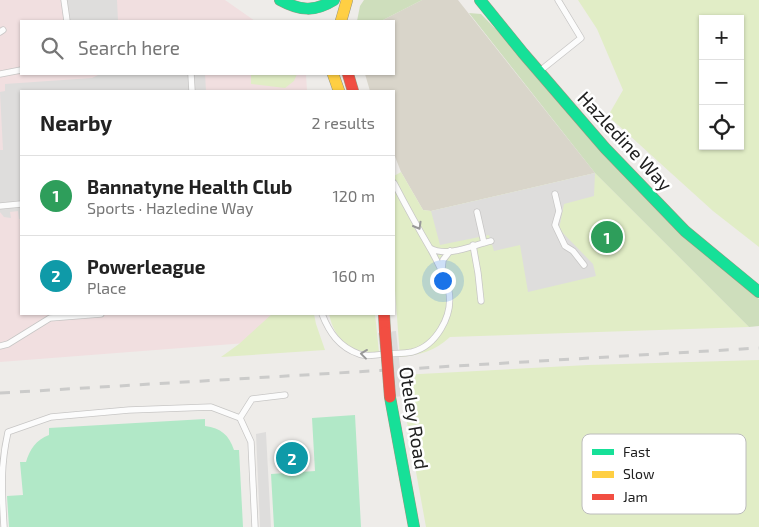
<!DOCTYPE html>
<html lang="en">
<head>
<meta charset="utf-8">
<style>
  :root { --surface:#fff; --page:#f2f2f2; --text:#222; --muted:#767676; --line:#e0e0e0; --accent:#1a73e8 }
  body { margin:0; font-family:"Exo 2",sans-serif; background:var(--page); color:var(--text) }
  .controls { position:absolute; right:15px; top:15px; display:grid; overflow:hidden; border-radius:0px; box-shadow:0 1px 4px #0004 }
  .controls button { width:45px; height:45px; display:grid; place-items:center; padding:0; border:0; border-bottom:1px solid var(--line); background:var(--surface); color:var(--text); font:25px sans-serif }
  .you { position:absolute; left:442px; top:280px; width:18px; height:18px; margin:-12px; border:4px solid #fff; border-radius:50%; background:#1a73e8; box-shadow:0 0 0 8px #1a73e833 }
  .badge { display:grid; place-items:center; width:32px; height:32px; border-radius:50%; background:var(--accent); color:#fff; font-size:16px; font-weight:700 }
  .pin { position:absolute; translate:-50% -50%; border:2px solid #fff; box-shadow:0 1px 5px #0006 }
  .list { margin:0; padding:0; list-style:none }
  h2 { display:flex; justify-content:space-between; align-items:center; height:65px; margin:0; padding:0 20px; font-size:21px }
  h2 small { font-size:16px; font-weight:400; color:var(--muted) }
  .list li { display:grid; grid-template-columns:32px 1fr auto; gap:15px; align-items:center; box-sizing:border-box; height:80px; padding:0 20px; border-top:1px solid var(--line) }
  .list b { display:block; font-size:19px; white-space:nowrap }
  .list p { margin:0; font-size:16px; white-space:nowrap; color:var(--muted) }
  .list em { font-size:16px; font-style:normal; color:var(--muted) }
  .icon { flex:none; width:28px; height:28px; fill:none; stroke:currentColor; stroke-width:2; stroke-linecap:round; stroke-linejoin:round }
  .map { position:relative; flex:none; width:759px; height:527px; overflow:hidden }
  .search { position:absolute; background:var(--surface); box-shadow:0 1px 4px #0004; left:20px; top:20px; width:375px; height:55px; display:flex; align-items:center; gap:12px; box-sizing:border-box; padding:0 18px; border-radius:0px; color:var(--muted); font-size:19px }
  .panel { position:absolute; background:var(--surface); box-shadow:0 1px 4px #0004; left:20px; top:90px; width:375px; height:225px; border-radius:0px }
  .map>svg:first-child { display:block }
  .commercial { fill:#f1dfe0 }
  .construction { fill:#d9d5ca }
  .grass { fill:#e1edc6; fill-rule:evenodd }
  .forest { fill:#cedebc }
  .pitch { fill:#b1e8c7 }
  .parking { fill:#dedddc }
  .pier { fill:#dddcdb }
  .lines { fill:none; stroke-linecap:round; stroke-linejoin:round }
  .lane-casing { stroke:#c7c6c5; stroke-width:7 }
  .fast-casing { stroke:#9a977f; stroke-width:12 }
  .slow-casing { stroke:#9a977f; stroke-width:12 }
  .jam-casing { stroke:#9a977f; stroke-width:12 }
  .lane { stroke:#fcfcfc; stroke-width:5.5 }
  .fast { stroke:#16e098; stroke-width:11 }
  .slow { stroke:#ffcf43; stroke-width:11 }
  .jam { stroke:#f24e42; stroke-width:11 }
  .rail { stroke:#cbcbca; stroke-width:3; stroke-dasharray:10 10; stroke-linecap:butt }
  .jam-bridge-casing { stroke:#9a977f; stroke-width:12; stroke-linecap:butt }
  .jam-bridge { stroke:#f24e42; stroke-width:11 }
  .oneway { stroke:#999 }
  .labels { text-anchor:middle; stroke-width:5; stroke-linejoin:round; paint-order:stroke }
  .street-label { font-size:19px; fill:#202020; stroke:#fff }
  .key { fill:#fff; stroke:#bcbcbc; stroke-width:1 }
  .key-label { font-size:14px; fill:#202020 }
</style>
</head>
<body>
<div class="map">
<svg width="759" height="527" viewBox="0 0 759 527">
  <rect width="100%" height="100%" fill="#eeece9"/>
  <path class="commercial" d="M0 0H225L255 21H21V74H306L307 91H21V314H303L299 339 0 362Z"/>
  <path class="construction" d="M422 0H458L595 173 431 211 423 210 401 172 394 154V91H370L365 74H394V21H381Z"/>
  <path class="grass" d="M578 0H759V247L713 211 608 116 623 90 597 29ZM703 19H740V146H703Z
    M251 74H297L294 81 285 88 251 84Z
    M401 172 423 210 431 211 595 173 749 327 450 337C435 351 420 355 400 357L394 277V176Z
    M272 314H314L316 324 325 350 221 357 239 344Z
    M329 314H375L379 352C351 354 335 341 329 314Z
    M759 360V527H426L403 400 401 375 588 365Z"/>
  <path class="forest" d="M364 0H422L381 21H357L360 6Z
    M469 13 481 14 759 299V326L749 327 595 173Z"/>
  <path class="pitch" d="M355 415 361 527H274L271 474 315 471 312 418Z
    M205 419V426C221 428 229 435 234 450H239L243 527H9L7 496 23 495 20 462H26C30 449 36 440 49 435V428Z"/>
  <path class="parking" d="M62 0H117L118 21H64Z
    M100 74H205L206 91H21V219H19L18 211 10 212 11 218 4 217 0 212V150H3L0 92 5 91V84L92 78Z
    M595 173 594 196 564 204 559 229 593 264 596 276 528 292 520 245 494 251 489 235 440 245 431 211Z
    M266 432V433L271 527H260L256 434Z"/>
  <path class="pier" d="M396 331 403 396 386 398 378 333Z"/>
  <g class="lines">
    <defs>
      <path id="lane" d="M64 0 67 21
        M0 32 3 30
        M541 70 581 38 558 0
        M0 74 21 70
        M191 74 192 91
        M555 194 559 211 555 225 565 246 573 251 584 265
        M0 206 21 204
        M477 212 484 243
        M473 245 478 273 481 301
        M430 248C447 258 473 245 491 241
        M442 269 443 260 450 251
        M322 314C329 332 339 347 359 354 366 357 377 355 385 354 394 353 403 354 412 352 436 346 453 316 449 292 446 277 438 263 431 250 418 228 406 206 394 183
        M0 346 8 344 50 318 101 314
        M240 418 251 442 255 527
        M4 527C2 492 0 467 8 432L51 417 129 410 211 407 240 418 252 399 285 395"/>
      <path id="fast" d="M280 0C300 11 315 12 334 0
        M480 0 523 53 605 148 685 231 759 292
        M390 397 414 527"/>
      <path id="slow" d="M341 21 347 0
        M333 74 339 91"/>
      <path id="jam" d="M348 74 353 91
        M384 314 385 332"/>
    </defs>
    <use href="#lane" class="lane-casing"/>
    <use href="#fast" class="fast-casing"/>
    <use href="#slow" class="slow-casing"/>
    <use href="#jam" class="jam-casing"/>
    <use href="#lane" class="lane"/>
    <use href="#fast" class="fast"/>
    <use href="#slow" class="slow"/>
    <use href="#jam" class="jam"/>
    <path class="rail" d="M0 393 759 348"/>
    <defs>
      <path id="jam-bridge" d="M385 332 390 397"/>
    </defs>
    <use href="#jam-bridge" class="jam-bridge-casing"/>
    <use href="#jam-bridge" class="jam-bridge"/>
  </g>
  <defs><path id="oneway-chevron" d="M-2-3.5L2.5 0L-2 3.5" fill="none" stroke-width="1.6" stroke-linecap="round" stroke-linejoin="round" transform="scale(1.25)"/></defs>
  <g class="oneway">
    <use href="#oneway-chevron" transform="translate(418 226) rotate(60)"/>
    <use href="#oneway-chevron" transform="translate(364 354) rotate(-173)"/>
  </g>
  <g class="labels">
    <g class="street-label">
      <text transform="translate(625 141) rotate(47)" y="7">Hazledine Way</text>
      <text transform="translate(414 418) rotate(81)" y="7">Oteley Road</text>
    </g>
  </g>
  <rect x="582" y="434" width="164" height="80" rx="8" class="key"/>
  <rect x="592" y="449" width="22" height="6" fill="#16e098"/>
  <rect x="592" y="471" width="22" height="7" fill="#ffcf43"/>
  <rect x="592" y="494" width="22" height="6" fill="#f24e42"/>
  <g class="key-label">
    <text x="623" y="457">Fast</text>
    <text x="623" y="479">Slow</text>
    <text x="623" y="502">Jam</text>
  </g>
</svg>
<div class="controls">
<button>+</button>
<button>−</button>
<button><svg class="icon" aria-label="locate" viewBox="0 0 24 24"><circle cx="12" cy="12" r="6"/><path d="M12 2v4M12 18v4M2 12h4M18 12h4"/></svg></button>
</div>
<div class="you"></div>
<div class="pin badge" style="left:607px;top:237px;background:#2e9e5b">1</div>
<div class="pin badge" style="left:292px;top:458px;background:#0f9aa8">2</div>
<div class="search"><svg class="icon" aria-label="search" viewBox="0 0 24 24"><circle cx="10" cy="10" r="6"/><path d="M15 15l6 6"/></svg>Search here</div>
<section class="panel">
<h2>Nearby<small>2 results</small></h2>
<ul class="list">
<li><span class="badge" style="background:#2e9e5b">1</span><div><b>Bannatyne Health Club</b><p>Sports · Hazledine Way</p></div><em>120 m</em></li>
<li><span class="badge" style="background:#0f9aa8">2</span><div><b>Powerleague</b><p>Place</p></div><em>160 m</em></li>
</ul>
</section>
</div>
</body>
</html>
